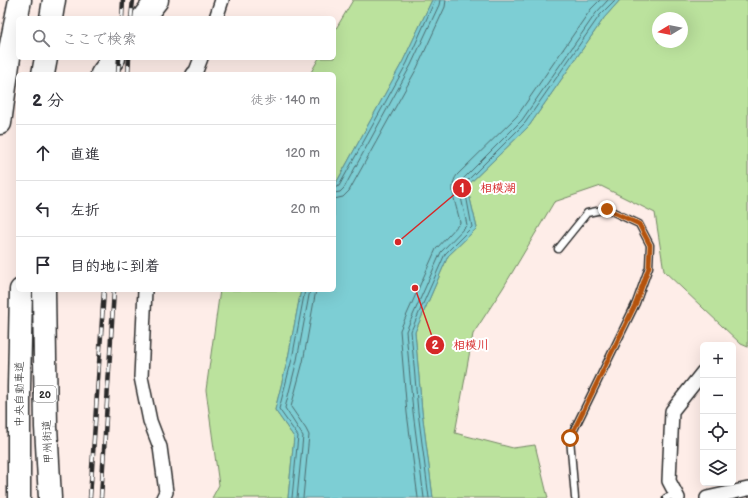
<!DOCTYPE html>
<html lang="ja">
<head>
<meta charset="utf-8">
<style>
  :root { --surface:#fff; --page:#f2f2f3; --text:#2b2b33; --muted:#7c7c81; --line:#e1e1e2 }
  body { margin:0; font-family:"Balsamiq Sans","Klee One",sans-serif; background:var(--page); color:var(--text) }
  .controls { position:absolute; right:12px; bottom:12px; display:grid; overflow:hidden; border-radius:6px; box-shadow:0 4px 16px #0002 }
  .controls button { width:36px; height:36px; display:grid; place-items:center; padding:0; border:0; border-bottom:1px solid var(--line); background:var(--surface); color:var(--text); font:20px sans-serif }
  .compass { position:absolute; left:652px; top:12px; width:36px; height:36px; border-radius:50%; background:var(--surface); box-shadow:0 4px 16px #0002; rotate:260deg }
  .stop { position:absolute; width:12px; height:12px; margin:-9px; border:3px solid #b45309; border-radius:50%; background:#fff }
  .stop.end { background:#b45309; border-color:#fff; box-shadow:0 1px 4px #0008 }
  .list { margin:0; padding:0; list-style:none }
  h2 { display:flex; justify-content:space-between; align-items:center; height:52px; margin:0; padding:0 16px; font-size:17px }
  h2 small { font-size:13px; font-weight:400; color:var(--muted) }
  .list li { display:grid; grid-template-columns:26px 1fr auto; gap:12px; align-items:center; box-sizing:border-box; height:56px; padding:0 16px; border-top:1px solid var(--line) }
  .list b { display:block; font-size:15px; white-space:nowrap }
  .list em { font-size:13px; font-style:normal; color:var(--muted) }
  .icon { flex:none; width:22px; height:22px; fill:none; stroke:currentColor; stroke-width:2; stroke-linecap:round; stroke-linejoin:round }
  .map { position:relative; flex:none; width:748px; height:498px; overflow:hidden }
  .search { position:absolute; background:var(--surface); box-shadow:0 4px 16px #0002; left:16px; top:16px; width:320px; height:44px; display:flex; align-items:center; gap:10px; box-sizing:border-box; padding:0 14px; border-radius:6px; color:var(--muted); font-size:15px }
  .panel { position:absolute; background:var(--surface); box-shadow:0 4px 16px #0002; left:16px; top:72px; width:320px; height:220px; border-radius:6px }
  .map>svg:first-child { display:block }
  .green { fill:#bbe29d; stroke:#738664; fill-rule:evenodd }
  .water { fill:#7dced4; stroke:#5c8d90 }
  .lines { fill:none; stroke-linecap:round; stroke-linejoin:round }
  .shore { stroke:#4c6c6f; stroke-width:1 }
  .lane-casing { stroke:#2b2b2b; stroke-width:9 }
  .street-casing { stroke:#2b2b2b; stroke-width:16 }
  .highway-casing { stroke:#2b2b2b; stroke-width:25 }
  .lane { stroke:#fff; stroke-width:6 }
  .street { stroke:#fff; stroke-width:13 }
  .highway { stroke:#fff; stroke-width:22 }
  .rail-casing { stroke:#2b2b2b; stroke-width:4.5 }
  .rail { stroke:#fff; stroke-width:3; stroke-dasharray:9; stroke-linecap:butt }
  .route { stroke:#b45309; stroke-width:5 }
  .labels { text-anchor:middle; stroke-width:4; stroke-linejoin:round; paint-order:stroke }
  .shield { fill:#fff; stroke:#6b6b6b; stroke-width:1 }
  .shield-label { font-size:10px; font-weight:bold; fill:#2b2b2b }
  .street-label { font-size:11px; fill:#2b2b2b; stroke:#fff }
  .leader { fill:none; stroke:#d62828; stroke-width:1.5 }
  .callout-dot { fill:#d62828; stroke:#fff; stroke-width:1.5 }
  .mark-label { font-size:12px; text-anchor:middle; font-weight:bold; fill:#fff }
  .callout-label { font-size:12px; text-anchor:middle; font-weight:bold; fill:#d62828; stroke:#fff; stroke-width:4; stroke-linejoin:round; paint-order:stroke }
</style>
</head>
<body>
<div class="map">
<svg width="748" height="498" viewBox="0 0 748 498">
  <rect width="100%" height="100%" fill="#feede8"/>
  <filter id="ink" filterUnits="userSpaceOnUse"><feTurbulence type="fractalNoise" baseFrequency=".025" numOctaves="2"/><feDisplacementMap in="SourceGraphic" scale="8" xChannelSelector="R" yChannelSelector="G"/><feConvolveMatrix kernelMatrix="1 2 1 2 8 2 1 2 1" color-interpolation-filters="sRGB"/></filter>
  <g filter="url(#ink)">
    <path class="green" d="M353 0H432L403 61 334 187V74H310L319 58H334V32Z
      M620 0H748V347L741 344 664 271 655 213 601 186 554 202 503 288 473 334 455 433 513 448 535 445 548 498H433L422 411 415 332 448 256 477 228 467 186 529 126 604 18ZM658 18H682V42H658Z
      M220 290H301L288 358 275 410 294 437 288 498H212L219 485 206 390Z"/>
    <path class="water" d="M432 0H620L604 18 529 126 467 186 477 228 448 256 415 332 422 411 433 498H288L294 437 275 410 288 358 301 290H334V187L403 61Z"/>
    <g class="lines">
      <path class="shore" d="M334 188 339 186 407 63 435 0
        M334 193 340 192 344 188 411 65 439 5 440 0
        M334 199 343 197 349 191 417 68 445 7 446 0
        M292 498 298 436 279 409 292 359 305 290
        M297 498 303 436 285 408 297 360 310 290
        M303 498 309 435 306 429 291 407 303 362 316 290
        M418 498 407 413 400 330 436 249 460 223C458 208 447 188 457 175L517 116 591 9 600 0
        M424 498 413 412 406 331 441 252 467 225 459 188V183L522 120 596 13 608 0
        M429 498 418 412 411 331 445 254 472 227 464 184 525 123 600 15 615 0"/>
      <defs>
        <path id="lane" d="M558 249 587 213 607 209 639 224 650 245 649 267 636 303 570 438 575 498
          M666 498 676 494"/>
        <path id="street" d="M216 18 222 0
          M193 74 196 71 201 58
          M145 290 141 377 150 421 160 447 166 492 163 498
          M678 498 669 481 672 411 703 372
          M707 498 748 489"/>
        <path id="highway" d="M51 18 54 0
          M143 18 157 0
          M43 74 46 58
          M102 74 114 58
          M0 123 10 50 20 0
          M44 290 46 427 50 498
          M19 498V387L21 290"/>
      </defs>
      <use href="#lane" class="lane-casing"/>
      <use href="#street" class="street-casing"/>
      <use href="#highway" class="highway-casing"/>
      <use href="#lane" class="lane"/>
      <use href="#street" class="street"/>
      <use href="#highway" class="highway"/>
      <defs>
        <path id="rail" d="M122 18 123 0
          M131 18 133 0
          M118 74 119 58
          M128 74 129 58
          M90 498 104 290
          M101 498 114 290"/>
      </defs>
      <use href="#rail" class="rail-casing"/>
      <use href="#rail" class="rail"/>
    </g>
  </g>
  <g class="lines" filter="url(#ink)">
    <path class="route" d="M570 438 636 303 649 267 650 245 639 224 607 209"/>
  </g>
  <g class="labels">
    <rect class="shield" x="34" y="386" width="22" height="16" rx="3"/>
    <g class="shield-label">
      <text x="45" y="398">20</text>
    </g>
    <g class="street-label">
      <text transform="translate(19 394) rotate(-90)" y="4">中央自動車道</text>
      <text transform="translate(47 442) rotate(-93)" y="4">甲州街道</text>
    </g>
  </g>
  <path class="leader" d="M398 242L462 188M415 288L435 345"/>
  <g class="callout-dot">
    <circle cx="398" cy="242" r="4"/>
    <circle cx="415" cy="288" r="4"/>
    <circle cx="462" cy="188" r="10"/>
    <circle cx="435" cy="345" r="10"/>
  </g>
  <g class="mark-label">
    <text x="462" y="192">1</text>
    <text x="435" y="349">2</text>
  </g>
  <g class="callout-label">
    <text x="498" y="192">相模湖</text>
    <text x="471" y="349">相模川</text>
  </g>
</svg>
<div class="controls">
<button>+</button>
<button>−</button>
<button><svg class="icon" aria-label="locate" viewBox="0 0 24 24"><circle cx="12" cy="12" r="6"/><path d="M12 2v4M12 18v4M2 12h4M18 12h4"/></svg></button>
<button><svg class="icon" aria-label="layers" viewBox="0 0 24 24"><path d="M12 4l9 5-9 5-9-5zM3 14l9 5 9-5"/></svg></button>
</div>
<svg class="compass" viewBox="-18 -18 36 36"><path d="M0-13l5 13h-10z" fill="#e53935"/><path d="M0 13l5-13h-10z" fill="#7c7c81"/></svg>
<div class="stop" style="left:570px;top:438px"></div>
<div class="stop end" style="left:607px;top:209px"></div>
<div class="search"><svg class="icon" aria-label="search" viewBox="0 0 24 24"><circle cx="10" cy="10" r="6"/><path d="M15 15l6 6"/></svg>ここで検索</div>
<section class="panel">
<h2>2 分<small>徒歩 · 140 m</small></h2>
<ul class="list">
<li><svg class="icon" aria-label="ahead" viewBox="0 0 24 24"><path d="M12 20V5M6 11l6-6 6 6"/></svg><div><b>直進</b></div><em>120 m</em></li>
<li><svg class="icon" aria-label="left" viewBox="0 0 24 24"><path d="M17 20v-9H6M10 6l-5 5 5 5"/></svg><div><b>左折</b></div><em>20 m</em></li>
<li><svg class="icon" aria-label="arrive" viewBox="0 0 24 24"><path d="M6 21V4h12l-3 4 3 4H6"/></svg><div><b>目的地に到着</b></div></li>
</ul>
</section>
</div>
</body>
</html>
